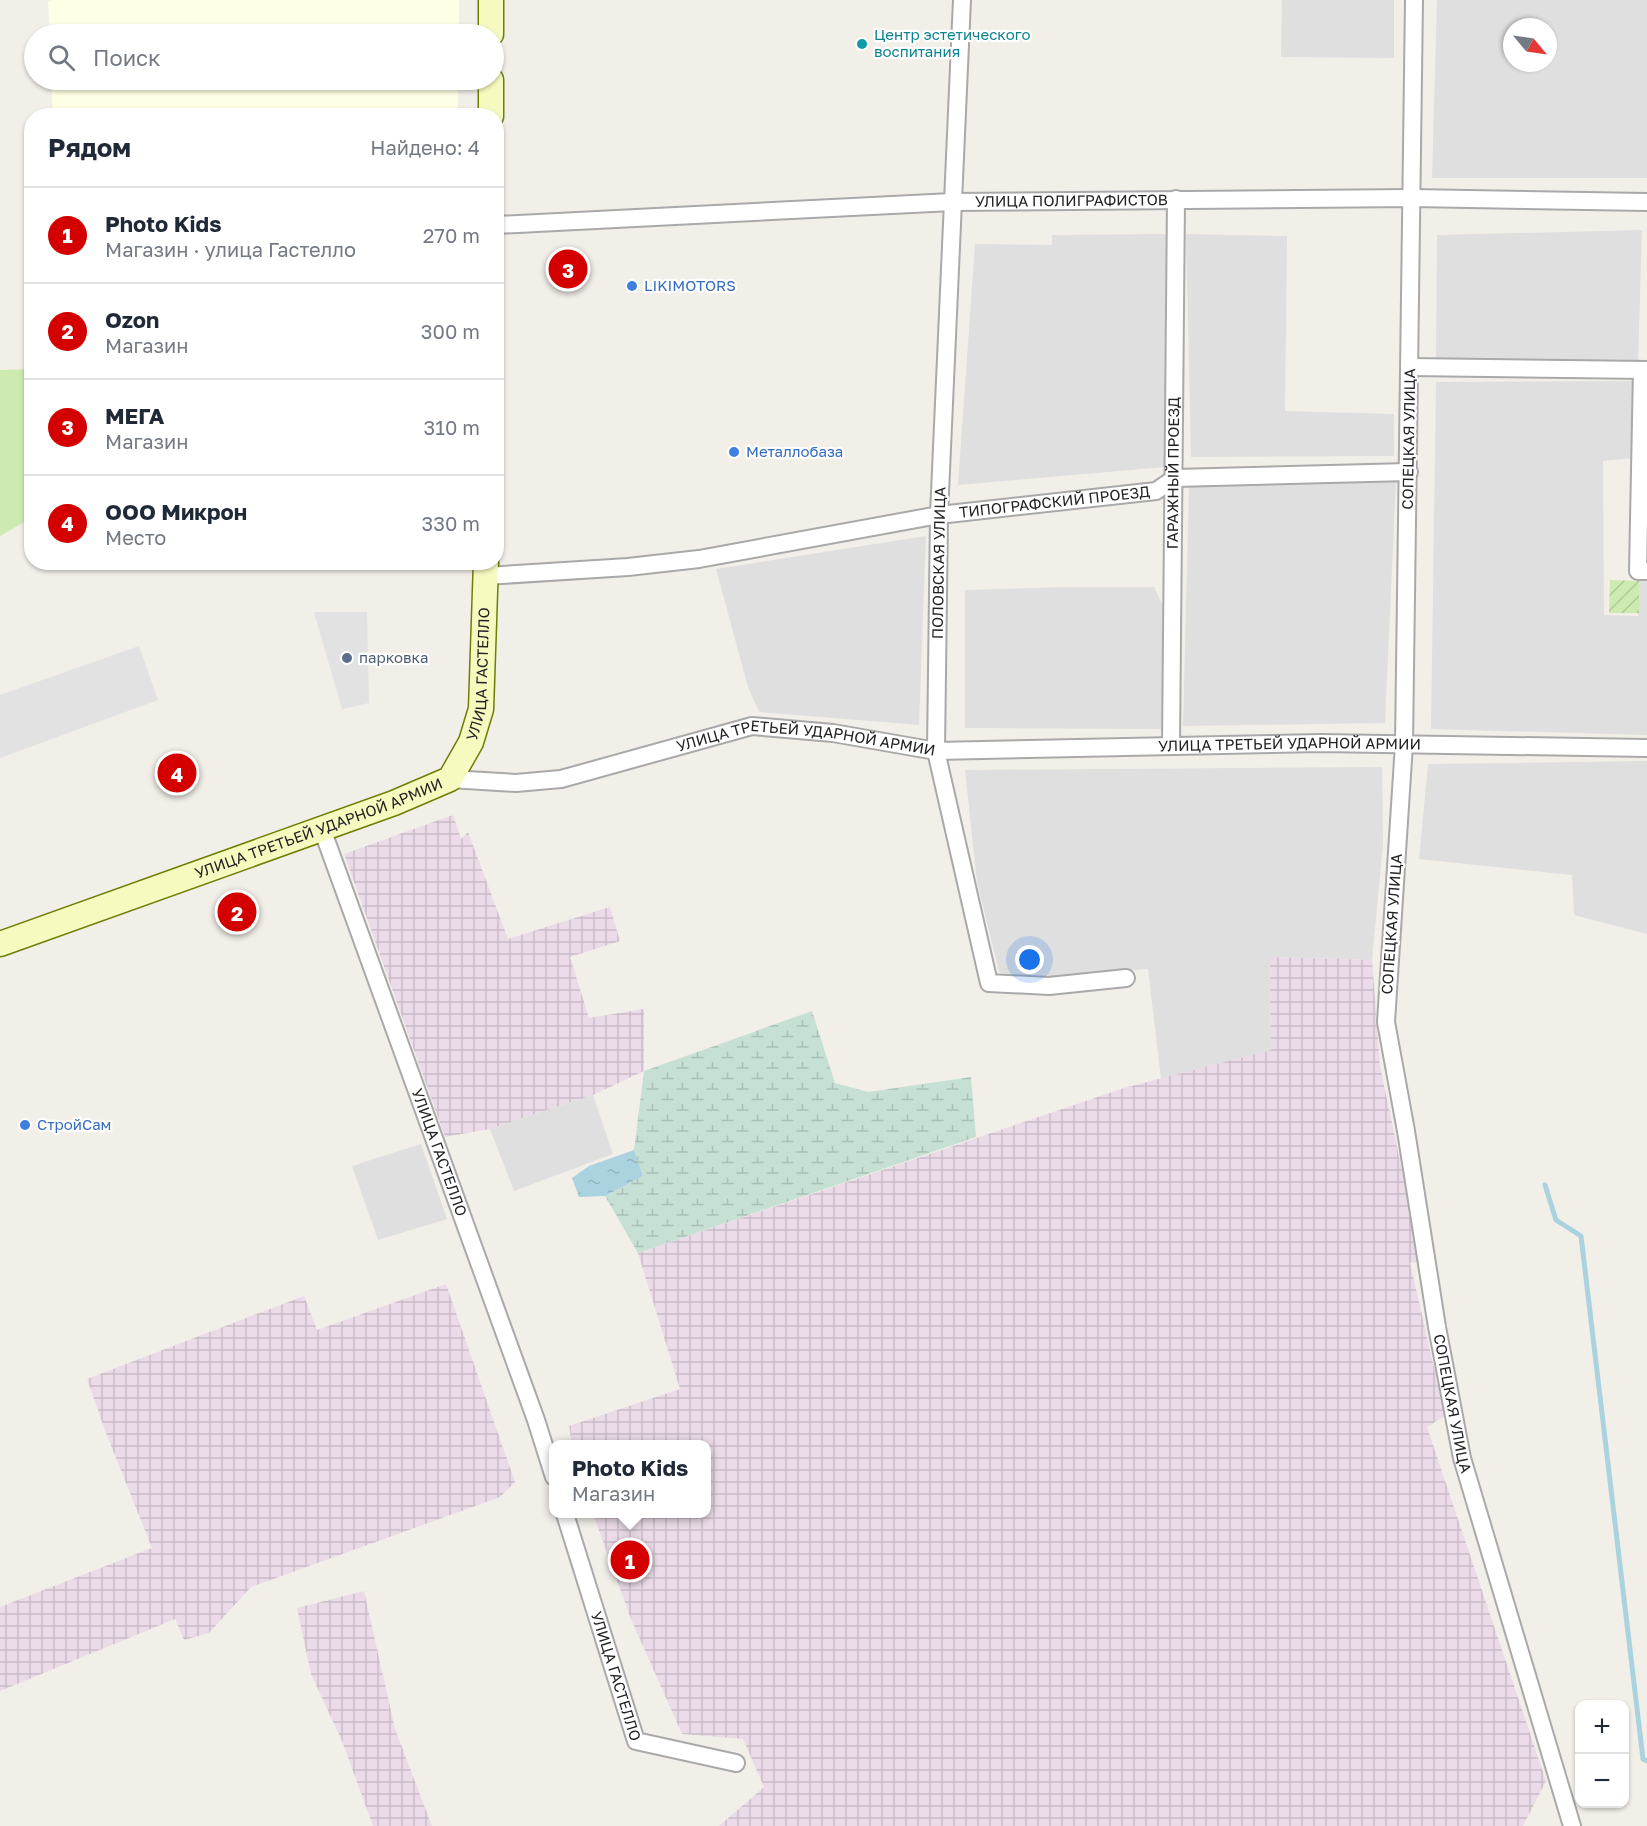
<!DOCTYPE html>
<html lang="ru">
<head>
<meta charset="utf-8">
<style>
  :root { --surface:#fff; --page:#f6f6f7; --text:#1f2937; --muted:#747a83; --line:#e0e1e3; --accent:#d40000 }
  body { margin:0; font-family:"Golos Text",sans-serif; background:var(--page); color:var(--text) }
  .controls { position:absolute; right:18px; bottom:18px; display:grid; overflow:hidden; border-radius:12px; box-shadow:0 2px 4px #0004 }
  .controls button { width:54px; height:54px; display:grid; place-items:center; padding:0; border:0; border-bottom:2px solid var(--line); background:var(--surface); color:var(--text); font:30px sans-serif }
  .compass { position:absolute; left:1503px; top:18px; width:54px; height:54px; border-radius:50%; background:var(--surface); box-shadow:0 2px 4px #0004; rotate:119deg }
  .you { position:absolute; left:1030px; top:960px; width:21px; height:21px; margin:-15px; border:4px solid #fff; border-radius:50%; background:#1a73e8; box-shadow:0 0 0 9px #1a73e833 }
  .badge { display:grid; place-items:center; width:39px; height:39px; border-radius:50%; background:var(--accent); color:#fff; font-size:20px; font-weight:700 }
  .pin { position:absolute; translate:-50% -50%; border:3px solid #fff; box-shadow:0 2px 6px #0006 }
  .popup { position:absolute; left:549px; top:1440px; width:162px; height:78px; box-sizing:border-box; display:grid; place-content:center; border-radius:12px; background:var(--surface); filter:drop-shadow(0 2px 4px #0005); font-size:20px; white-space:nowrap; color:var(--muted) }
  .popup b { font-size:22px; color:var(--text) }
  .popup::after { content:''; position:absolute; left:50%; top:100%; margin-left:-12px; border:12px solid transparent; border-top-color:var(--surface) }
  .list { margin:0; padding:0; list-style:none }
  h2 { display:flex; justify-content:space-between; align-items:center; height:78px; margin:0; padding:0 24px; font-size:26px }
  h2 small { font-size:20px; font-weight:400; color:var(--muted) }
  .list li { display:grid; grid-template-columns:39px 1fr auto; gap:18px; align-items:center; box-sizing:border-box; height:96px; padding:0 24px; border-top:2px solid var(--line) }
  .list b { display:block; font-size:22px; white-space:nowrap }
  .list p { margin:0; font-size:20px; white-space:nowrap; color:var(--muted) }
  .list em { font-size:20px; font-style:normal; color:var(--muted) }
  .icon { flex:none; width:33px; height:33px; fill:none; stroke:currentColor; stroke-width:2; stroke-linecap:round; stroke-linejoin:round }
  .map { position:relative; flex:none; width:1647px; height:1826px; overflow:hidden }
  .search { position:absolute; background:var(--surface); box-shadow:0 2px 4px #0004; left:24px; top:24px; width:480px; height:66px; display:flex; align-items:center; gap:15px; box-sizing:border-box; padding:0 21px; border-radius:33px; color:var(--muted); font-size:22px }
  .panel { position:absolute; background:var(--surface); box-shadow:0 2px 4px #0004; left:24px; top:108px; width:480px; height:462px; border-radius:24px }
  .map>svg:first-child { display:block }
  .residential { fill:#e0dfdf; fill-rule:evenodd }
  .industrial { fill:url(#industrial-grid) }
  .education { fill:#ffffe5 }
  .grass { fill:#cdebb0 }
  .wetland { fill:url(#wetland-marsh) }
  .garden { fill:url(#garden-furrows) }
  .parking { fill:#e2e2e2 }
  .water { fill:url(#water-ripples) }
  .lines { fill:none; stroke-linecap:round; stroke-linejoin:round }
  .stream { stroke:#aad3df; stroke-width:5 }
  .minor-casing { stroke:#a9a9a9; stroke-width:20 }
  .secondary-casing { stroke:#707d05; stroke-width:27 }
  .minor { stroke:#fff; stroke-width:16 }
  .secondary { stroke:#f7fabf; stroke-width:24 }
  .culture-dot { fill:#0f9aa8; stroke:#fff; stroke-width:2 }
  .shop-dot { fill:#3f7fe0; stroke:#fff; stroke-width:2 }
  .service-dot { fill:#5c6f8a; stroke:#fff; stroke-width:2 }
  .labels { text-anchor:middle; stroke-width:4.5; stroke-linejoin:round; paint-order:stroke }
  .culture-label { font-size:15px; fill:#0d838f; stroke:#fff; text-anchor:start }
  .street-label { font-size:15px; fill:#222; stroke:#fff }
  .shop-label { font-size:15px; fill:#366cbe; stroke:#fff; text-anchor:start }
  .service-label { font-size:15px; fill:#4e5e75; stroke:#fff; text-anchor:start }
</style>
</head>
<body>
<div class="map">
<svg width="1647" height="1826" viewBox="0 0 1647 1826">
  <defs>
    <pattern id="industrial-grid" width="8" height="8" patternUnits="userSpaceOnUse" patternTransform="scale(1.5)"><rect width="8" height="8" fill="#ebdbe8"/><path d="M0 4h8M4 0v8" fill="none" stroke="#c9bcc7"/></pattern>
    <pattern id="wetland-marsh" width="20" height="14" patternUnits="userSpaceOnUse" patternTransform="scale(1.5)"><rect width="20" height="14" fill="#c6e0d4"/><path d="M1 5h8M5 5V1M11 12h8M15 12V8" fill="none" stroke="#aac0b6"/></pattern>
    <pattern id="garden-furrows" width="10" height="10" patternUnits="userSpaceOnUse" patternTransform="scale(1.5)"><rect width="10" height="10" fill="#cdebb0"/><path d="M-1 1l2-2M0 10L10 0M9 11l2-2" fill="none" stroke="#b0c997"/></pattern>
    <pattern id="water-ripples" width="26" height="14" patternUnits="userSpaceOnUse" patternTransform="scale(1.5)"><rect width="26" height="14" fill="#aad3df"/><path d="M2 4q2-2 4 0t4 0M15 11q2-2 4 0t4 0" fill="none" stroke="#92b5bf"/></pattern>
  </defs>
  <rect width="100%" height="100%" fill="#f2efe9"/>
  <path class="residential" d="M1282 0H1394V58L1281 57Z
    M1437 0H1647V178H1432ZM1512 27H1548V63H1512Z
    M1642 230 1638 363 1436 360 1437 235Z
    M1166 234 1165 467 958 485 975 244 1052 245V235Z
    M1186 234 1287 236 1285 411 1394 414V456L1191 457Z
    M1633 381V458L1603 461 1604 615 1638 616 1637 576H1647V735L1431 729 1436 382Z
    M1396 480 1385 723 1183 726 1189 486Z
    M926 536 919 725 759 712 748 687 716 569Z
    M1066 587H1154L1163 606 1162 729 965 728V590Z
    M1647 761V934L1574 915 1572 875 1419 859 1428 764Z
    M1382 767 1383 844 1372 960 1270 957 1271 1050 1161 1079 1148 969 1025 979 999 972 977 882 965 770Z
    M593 1095 613 1154 514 1191 490 1129Z
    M421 1144 447 1219 378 1240 352 1166Z"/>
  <path class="industrial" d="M453 815 461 839 468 832 508 939 610 907 620 941 570 957 589 1018 644 1009V1071L593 1095 490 1129 445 1137 344 854Z
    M1270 957 1372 960 1380 1066 1421 1261 1410 1263 1445 1416 1427 1427 1546 1781 1523 1826H719L764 1787 743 1739 682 1734 631 1619 593 1514H706V1444H572L569 1426 680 1389 638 1253 1124 1088 1271 1050Z
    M446 1284 515 1482 500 1497 251 1587 209 1633 184 1640 175 1619 0 1691V1607L152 1548 106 1433 87 1379 304 1296 317 1330Z
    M364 1591 395 1729 432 1826H373L342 1741 311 1674 297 1608Z"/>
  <path class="education" d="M53 0H459V34H50L48 2Z
    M51 80H458V115H53Z"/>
  <path class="grass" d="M32 369 31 518 0 536V370Z"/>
  <path class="wetland" d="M812 1011 835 1083 868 1092 971 1077 976 1137 638 1253 605 1196 643 1176 634 1150 644 1071Z"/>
  <path class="garden" d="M1610 580 1639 581V613H1609Z"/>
  <path class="parking" d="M314 612H367L369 703 342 709Z
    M139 646 158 700 0 758V695Z"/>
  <path class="water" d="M634 1150 643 1176 605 1196 579 1197 572 1178 589 1166Z"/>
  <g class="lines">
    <path class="stream" d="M1545 1185 1556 1220 1581 1236 1643 1759 1647 1761"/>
    <defs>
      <g id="minor">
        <path d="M962 0 939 515 936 751 989 983 1049 986 1126 978"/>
        <path id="s1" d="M1414 0 1404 744 1386 1022 1406 1131 1437 1327 1462 1458 1572 1826"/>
        <path id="s2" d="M496 225 952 202 1412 198 1647 202"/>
        <path d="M1410 367 1647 370"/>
        <path d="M1642 370 1638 571H1647"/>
        <path id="s3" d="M486 576 628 567 699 559 939 515 1156 491 1175 478 1409 472"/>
        <path id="s4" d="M1171 746 1176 199"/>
        <path id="s5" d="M450 779 516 783 561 779 752 726 833 733 936 751 1321 743 1647 748"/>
        <path id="s6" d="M322 829 536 1420 554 1477"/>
        <path id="s7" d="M565 1514 636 1741 736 1763"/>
      </g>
      <g id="secondary">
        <path d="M491 34V0"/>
        <path d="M491 116V80"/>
        <path id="s8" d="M0 944 394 803 450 779 471 742 481 709 486 562"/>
      </g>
    </defs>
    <use href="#minor" class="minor-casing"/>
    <use href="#secondary" class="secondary-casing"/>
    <use href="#minor" class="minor"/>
    <use href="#secondary" class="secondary"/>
  </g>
  <circle class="culture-dot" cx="862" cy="44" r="6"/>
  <g class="shop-dot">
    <circle cx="632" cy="286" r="6"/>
    <circle cx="734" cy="452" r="6"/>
    <circle cx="25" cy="1125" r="6"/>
  </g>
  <circle class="service-dot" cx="347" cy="658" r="6"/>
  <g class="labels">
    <g class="culture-label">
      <text x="874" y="40">Центр эстетического<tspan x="874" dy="17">воспитания</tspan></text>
    </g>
    <g class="street-label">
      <text dy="5" stroke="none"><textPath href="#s2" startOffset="576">УЛИЦА ПОЛИГРАФИСТОВ</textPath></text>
      <text transform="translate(1409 439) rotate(-89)" y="5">СОПЕЦКАЯ УЛИЦА</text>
      <text dy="5" stroke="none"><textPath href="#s4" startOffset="273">ГАРАЖНЫЙ ПРОЕЗД</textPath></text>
      <text dy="5" stroke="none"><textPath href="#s3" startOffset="574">ТИПОГРАФСКИЙ ПРОЕЗД</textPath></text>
      <text transform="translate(939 563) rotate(-89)" y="5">ПОЛОВСКАЯ УЛИЦА</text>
      <text dy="5" stroke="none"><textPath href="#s8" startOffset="591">УЛИЦА ГАСТЕЛЛО</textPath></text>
      <text dy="5" stroke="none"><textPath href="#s5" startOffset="849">УЛИЦА ТРЕТЬЕЙ УДАРНОЙ АРМИИ</textPath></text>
      <text dy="5" stroke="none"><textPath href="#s5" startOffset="363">УЛИЦА ТРЕТЬЕЙ УДАРНОЙ АРМИИ</textPath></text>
      <text dy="5" stroke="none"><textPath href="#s8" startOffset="339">УЛИЦА ТРЕТЬЕЙ УДАРНОЙ АРМИИ</textPath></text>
      <text transform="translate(1392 924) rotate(-86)" y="5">СОПЕЦКАЯ УЛИЦА</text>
      <text dy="5" stroke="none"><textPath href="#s6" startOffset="344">УЛИЦА ГАСТЕЛЛО</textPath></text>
      <text dy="5" stroke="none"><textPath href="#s1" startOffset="1410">СОПЕЦКАЯ УЛИЦА</textPath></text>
      <text dy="5" stroke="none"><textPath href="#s7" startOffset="170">УЛИЦА ГАСТЕЛЛО</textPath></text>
    </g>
    <g class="shop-label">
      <text x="644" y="291">LIKIMOTORS</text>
      <text x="746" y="457">Металлобаза</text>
      <text x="37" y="1130">СтройСам</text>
    </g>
    <g class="service-label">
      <text x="359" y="663">парковка</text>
    </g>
  </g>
</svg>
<div class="controls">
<button>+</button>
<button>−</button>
</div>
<svg class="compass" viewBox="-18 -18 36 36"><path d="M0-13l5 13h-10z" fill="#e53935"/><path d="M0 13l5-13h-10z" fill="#747a83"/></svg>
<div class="you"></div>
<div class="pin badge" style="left:630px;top:1560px">1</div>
<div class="popup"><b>Photo Kids</b>Магазин</div>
<div class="pin badge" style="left:237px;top:912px">2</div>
<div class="pin badge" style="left:568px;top:269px">3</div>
<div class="pin badge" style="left:177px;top:773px">4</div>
<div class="search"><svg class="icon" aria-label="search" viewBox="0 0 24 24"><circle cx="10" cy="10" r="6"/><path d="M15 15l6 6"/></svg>Поиск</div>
<section class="panel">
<h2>Рядом<small>Найдено: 4</small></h2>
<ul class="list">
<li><span class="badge">1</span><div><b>Photo Kids</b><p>Магазин · улица Гастелло</p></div><em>270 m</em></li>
<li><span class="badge">2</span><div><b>Ozon</b><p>Магазин</p></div><em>300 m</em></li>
<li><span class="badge">3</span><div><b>МЕГА</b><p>Магазин</p></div><em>310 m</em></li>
<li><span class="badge">4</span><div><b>ООО Микрон</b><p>Место</p></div><em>330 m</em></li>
</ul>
</section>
</div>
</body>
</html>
